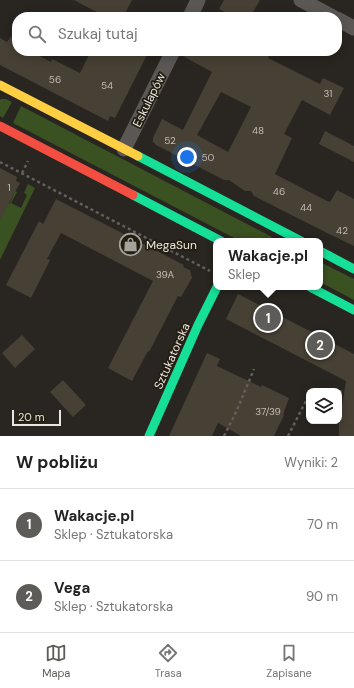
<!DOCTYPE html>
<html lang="pl">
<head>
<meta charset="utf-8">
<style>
  :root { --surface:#fff; --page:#f2f2f2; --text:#222; --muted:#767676; --line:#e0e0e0; --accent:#5d5c59 }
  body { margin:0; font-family:"DM Sans",sans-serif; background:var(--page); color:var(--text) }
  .controls { position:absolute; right:12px; bottom:12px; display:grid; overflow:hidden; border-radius:8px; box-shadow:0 2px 10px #0003 }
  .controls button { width:36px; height:36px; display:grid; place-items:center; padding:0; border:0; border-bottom:1px solid var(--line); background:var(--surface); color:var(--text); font:20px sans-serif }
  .scale { position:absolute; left:12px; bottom:10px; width:49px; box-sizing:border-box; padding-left:4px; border:2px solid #eae5df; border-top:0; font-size:11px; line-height:14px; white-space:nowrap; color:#eae5df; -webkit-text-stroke:3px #231d12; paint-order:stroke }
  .you { position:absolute; left:187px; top:157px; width:14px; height:14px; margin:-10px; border:3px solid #fff; border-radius:50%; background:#1a73e8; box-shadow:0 0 0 6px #1a73e833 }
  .badge { display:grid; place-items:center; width:26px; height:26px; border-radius:50%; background:var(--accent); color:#fff; font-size:13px; font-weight:700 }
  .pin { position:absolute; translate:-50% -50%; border:2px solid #fff; box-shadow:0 1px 4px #0006 }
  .popup { position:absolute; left:213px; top:238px; width:110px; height:52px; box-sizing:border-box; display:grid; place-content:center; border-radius:8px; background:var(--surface); filter:drop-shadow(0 1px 3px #0005); font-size:13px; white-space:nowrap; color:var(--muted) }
  .popup b { font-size:15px; color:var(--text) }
  .popup::after { content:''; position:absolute; left:50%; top:100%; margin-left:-8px; border:8px solid transparent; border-top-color:var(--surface) }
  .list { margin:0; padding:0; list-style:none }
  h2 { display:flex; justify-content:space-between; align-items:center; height:52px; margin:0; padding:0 16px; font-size:17px }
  h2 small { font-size:13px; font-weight:400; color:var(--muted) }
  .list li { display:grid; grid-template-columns:26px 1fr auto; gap:12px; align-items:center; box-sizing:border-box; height:72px; padding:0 16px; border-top:1px solid var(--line) }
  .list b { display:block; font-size:15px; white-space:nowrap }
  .list p { margin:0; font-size:13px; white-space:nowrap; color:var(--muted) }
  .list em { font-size:13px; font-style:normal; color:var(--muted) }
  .icon { flex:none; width:22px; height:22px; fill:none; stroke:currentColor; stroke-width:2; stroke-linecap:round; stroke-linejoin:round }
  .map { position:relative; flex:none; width:354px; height:436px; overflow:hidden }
  .search { position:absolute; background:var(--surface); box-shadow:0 2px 10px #0003; left:12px; right:12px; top:12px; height:44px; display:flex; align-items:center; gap:10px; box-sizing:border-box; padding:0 14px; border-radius:16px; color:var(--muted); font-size:15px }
  .sheet { height:196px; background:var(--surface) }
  nav { display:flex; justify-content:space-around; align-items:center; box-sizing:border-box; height:56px; border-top:1px solid var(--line); background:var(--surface); font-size:11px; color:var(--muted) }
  nav a { display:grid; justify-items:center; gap:2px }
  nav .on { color:var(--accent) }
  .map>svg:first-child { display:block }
  .green { fill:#3a5121 }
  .building { fill:#474034; fill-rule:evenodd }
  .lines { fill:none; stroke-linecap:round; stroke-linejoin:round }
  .path { stroke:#62605e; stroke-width:2.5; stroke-dasharray:3 3; stroke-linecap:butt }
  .street { stroke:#5a5755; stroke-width:15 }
  .fast { stroke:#16e098; stroke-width:9 }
  .slow { stroke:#ffcf43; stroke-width:9 }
  .jam { stroke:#f24e42; stroke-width:9 }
  .labels { text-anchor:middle; stroke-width:3.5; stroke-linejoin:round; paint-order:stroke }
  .number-label { font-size:10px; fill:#c1bcb4 }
  .street-label { font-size:12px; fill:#eae5df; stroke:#231d12 }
  .poi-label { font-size:12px; fill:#eae5df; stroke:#231d12; text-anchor:start }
</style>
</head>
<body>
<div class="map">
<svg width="354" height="436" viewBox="0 0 354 436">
  <rect width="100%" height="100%" fill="#292520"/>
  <path class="green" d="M1 99H6L12 102 3 118 0 116V100Z
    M21 106 272 237 270 241H240L13 123Z
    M28 184 35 188 0 260V212L10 203 15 191 17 192 11 203 21 208 27 195 24 193Z
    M320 262 354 279V300L320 282Z"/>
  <path class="building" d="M74 0H132L123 17H106Z
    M224 0H260L250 17H234L219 9Z
    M17 28V51H30L51 62 52 59 80 73 91 51H149L115 118 110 116 108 121 0 65V38L7 42Z
    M182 51H272L268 58 320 84 323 78 344 88 330 115 302 100 284 134 292 138 275 174 327 201 330 202 337 190 354 199V246L329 234 254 196 251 191H245L229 180H224L156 145 153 142V138L162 119 183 130 212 72 181 55ZM221 92 251 107 228 152 197 135Z
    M325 131 354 146V162L319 144Z
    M0 168 17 177 16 181 20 183 0 220Z
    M56 199 184 265 183 267 190 270 192 278 181 297 178 296 149 352 148 351 132 381 108 368 153 281 61 233 47 259 50 260 31 298 6 285 39 221 43 224Z
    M238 294 354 354V436H339V405L342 406 346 381 226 319Z
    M22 335 35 349 15 368 2 353Z
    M207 353 220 359 217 366 261 387 262 385 289 398 283 415H284L274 436H241L218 423 212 436H169Z
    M63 380 86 405 73 417 50 392Z"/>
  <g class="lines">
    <path class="path" d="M0 162 210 271
      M22 173 28 161
      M339 392 342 391
      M224 436 237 410 254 369
      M288 436 309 395"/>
    <path class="street" d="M301 0 333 17
      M190 17 198 0
      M337 19 354 28
      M124 149 173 51"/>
    <path class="fast" d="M138 156 301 241
      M133 195 221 241
      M320 251 354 269
      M310 287 354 310
      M149 436 198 325 217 287"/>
    <path class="slow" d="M0 85 138 156"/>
    <path class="jam" d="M0 126 133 195"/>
  </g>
  <defs>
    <symbol id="shop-ring" viewBox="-11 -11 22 22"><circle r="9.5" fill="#231d12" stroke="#a6a29c" stroke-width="1.5"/><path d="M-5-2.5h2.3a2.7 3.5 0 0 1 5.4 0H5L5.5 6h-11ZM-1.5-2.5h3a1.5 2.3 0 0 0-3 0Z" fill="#a6a29c"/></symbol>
  </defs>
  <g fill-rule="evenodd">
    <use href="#shop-ring" x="118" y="232" width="25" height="25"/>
  </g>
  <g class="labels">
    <g class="number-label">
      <text x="55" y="83">56</text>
      <text x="107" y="89">54</text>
      <text x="328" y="97">31</text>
      <text x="258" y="134">48</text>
      <text x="170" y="144">52</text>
      <text x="208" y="161">50</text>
      <text x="9" y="191">1</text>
      <text x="279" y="195">46</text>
      <text x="306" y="211">44</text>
      <text x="342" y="234">42</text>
      <text x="165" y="278">39A</text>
      <text x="268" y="415">37/39</text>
    </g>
    <g class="street-label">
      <text transform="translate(149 100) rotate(-64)" y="4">Eskulapów</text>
      <text transform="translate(172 356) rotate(-66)" y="4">Sztukatorska</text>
    </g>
    <g class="poi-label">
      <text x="146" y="249">MegaSun</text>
    </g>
  </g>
</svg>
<div class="controls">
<button><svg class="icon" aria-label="layers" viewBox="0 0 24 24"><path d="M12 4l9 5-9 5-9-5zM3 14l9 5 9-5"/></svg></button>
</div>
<div class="scale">20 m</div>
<div class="you"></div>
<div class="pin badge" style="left:268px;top:318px">1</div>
<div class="popup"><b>Wakacje.pl</b>Sklep</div>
<div class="pin badge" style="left:320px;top:345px">2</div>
<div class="search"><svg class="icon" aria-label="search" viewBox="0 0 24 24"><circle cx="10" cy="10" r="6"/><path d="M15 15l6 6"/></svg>Szukaj tutaj</div>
</div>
<section class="sheet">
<h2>W pobliżu<small>Wyniki: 2</small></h2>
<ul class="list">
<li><span class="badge">1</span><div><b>Wakacje.pl</b><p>Sklep · Sztukatorska</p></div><em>70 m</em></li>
<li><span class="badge">2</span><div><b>Vega</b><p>Sklep · Sztukatorska</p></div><em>90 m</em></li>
</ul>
</section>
<nav>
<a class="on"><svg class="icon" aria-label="map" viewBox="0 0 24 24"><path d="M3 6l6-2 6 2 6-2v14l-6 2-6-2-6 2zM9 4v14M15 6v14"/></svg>Mapa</a>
<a><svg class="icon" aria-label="directions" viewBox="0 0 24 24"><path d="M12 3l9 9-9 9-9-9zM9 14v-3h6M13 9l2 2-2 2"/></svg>Trasa</a>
<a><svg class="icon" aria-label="saved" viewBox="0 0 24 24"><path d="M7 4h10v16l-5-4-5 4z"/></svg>Zapisane</a>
</nav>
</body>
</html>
